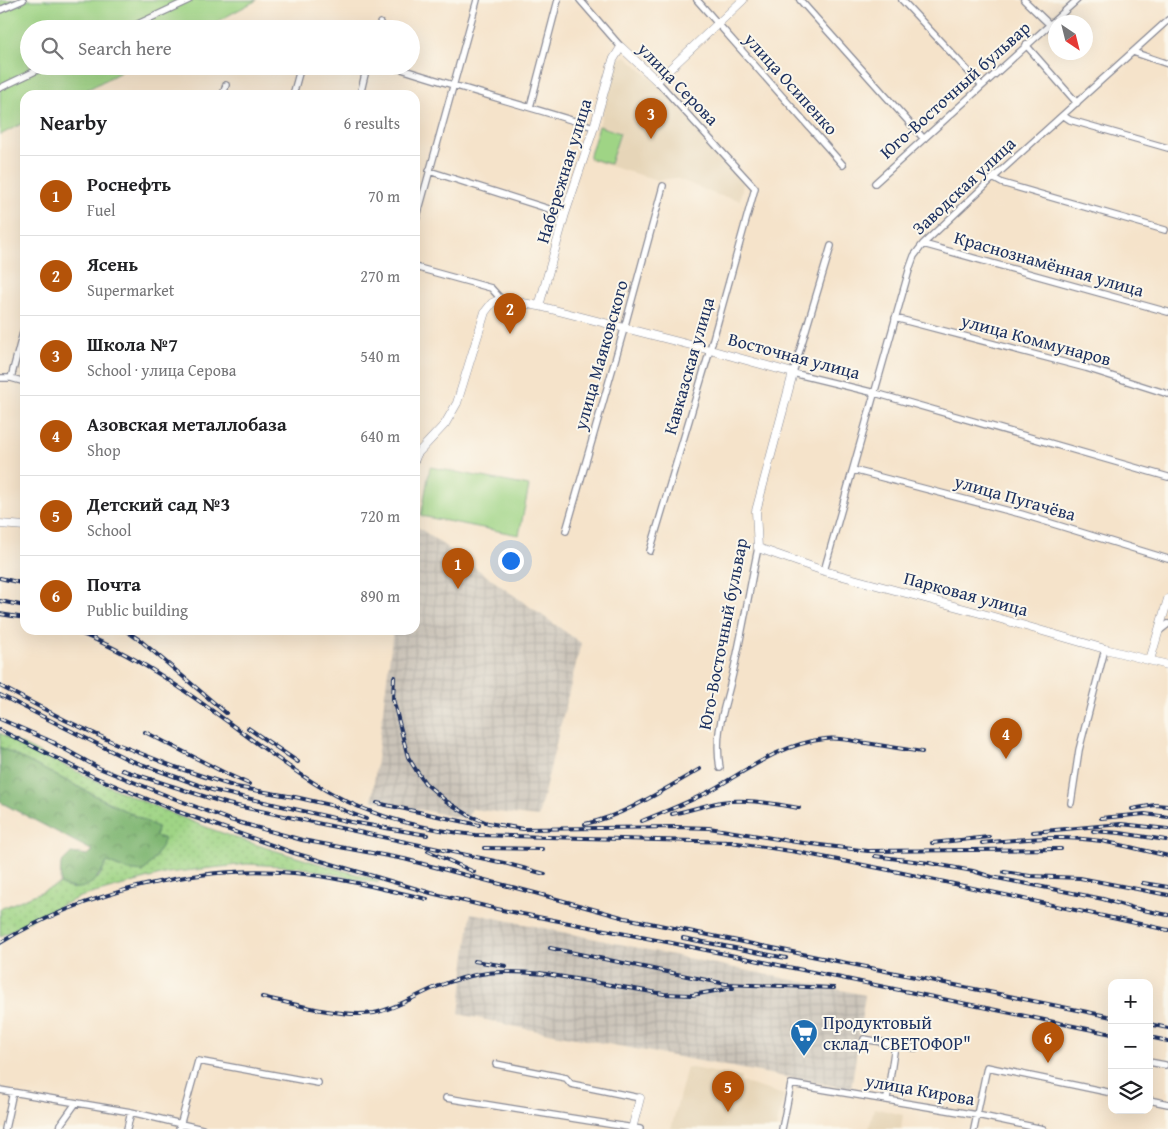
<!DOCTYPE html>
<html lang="en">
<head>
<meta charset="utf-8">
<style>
  :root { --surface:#fff; --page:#f6f6f6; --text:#202124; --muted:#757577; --line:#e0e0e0; --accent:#b45309 }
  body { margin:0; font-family:"Gentium Book Plus",serif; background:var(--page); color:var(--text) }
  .controls { position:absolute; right:15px; bottom:15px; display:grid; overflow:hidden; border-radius:10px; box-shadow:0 5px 20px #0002 }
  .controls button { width:45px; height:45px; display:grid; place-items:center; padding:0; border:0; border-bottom:1px solid var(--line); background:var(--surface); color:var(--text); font:25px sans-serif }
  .compass { position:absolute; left:1048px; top:15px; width:45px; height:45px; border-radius:50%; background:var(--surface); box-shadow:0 5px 20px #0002; rotate:145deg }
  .you { position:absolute; left:510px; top:560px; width:18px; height:18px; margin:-12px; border:4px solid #fff; border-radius:50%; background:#1a73e8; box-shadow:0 0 0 8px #1a73e833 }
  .badge { display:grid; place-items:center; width:32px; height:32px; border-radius:50%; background:var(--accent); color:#fff; font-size:16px; font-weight:700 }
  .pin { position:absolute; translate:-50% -41px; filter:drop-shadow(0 1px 2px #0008) }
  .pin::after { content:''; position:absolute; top:26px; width:18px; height:15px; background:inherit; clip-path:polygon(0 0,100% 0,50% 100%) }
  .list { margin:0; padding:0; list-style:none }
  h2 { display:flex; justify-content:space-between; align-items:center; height:65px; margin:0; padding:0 20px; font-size:21px }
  h2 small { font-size:16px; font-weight:400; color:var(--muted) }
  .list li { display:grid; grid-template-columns:32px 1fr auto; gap:15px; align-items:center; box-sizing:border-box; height:80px; padding:0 20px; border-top:1px solid var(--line) }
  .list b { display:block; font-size:19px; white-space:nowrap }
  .list p { margin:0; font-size:16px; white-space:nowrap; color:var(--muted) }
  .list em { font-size:16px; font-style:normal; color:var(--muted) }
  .icon { flex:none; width:28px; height:28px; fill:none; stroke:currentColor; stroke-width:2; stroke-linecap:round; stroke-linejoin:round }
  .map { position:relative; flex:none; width:1168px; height:1129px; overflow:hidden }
  .search { position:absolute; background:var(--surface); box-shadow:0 5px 20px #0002; left:20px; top:20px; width:400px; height:55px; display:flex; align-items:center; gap:12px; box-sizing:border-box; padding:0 18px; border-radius:28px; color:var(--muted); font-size:19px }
  .panel { position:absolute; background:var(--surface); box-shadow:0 5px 20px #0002; left:20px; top:90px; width:400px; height:545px; border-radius:15px }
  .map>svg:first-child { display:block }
  .built { fill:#e6d5b8 }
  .industrial { fill:url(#industrial-grid) }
  .grass { fill:url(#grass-dots); stroke:#5d8272 }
  .forest { fill:url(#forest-crowns); stroke:#4d7268 }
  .garden { fill:#9fd485; stroke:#5d8272 }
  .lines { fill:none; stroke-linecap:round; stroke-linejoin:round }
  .street-casing { stroke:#888994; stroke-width:8 }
  .secondary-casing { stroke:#888994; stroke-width:9 }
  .street { stroke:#fff; stroke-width:5.5 }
  .secondary { stroke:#fff; stroke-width:8 }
  .rail-casing { stroke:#1b2f5e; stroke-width:4 }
  .rail { stroke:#fbf7ec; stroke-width:2; stroke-dasharray:5.5; stroke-linecap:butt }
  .labels { text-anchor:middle; stroke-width:4; stroke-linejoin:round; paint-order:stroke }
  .street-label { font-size:18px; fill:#1b2f5e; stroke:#fbf7ec }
  .poi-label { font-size:18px; fill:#1b2f5e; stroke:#fbf7ec; text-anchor:start }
</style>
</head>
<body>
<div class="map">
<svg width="1168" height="1129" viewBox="0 0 1168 1129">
  <defs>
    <pattern id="industrial-grid" width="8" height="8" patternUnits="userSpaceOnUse" patternTransform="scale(1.25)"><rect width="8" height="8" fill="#cac3b8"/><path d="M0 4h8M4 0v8" fill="none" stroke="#ada8a1"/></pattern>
    <pattern id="grass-dots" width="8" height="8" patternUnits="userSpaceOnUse" patternTransform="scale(1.25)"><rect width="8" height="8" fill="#9fd485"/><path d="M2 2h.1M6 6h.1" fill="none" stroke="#88b675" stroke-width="1.8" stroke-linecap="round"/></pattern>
    <pattern id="forest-crowns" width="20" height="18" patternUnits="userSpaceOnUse" patternTransform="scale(1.25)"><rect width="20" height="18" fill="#7fb672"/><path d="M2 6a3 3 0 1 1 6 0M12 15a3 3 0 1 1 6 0" fill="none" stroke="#679461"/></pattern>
  </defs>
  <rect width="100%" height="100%" fill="#fbf7ec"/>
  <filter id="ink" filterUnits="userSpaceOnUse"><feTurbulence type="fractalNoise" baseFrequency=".02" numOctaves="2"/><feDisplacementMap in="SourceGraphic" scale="10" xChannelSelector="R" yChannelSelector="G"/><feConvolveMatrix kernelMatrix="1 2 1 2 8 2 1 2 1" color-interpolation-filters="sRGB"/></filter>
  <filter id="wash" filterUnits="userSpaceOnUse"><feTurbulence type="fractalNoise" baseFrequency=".0096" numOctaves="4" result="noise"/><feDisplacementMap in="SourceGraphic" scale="20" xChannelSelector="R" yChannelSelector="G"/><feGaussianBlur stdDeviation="1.12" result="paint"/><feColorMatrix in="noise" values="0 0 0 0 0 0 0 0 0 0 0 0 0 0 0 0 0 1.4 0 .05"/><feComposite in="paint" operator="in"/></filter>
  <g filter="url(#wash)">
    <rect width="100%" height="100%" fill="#f5e3ca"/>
    <path class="built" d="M626 56 659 86 744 178 740 200 717 195 676 178 657 180 589 160 618 59Z
      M687 1067 741 1077V1082L784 1095 776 1129H671Z
      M874 1108 903 1115 901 1129H869Z"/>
    <path class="industrial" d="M415 525 581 643 538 817 472 809 466 819 372 800 393 630H415Z
      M471 913 865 995 851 1089 522 1028 459 1014Z"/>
    <path class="grass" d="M0 733C68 769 139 801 211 829 266 849 322 865 378 880V883L298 867 247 864 168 873 80 897 39 915 0 937V909L60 884 73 889 99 877 107 862 127 870 155 858 164 839 156 836 157 827 0 747Z"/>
    <path class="forest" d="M0 747 157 827 156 836 165 839 155 858 143 872 127 870 107 862C95 883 85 895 60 884L61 863 71 853 87 855 93 851 0 802Z"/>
    <path class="garden" d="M0 0H257L203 29H29V66H132L77 95H25V122L0 135Z
      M599 126 620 133 610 164 589 158Z
      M430 467 529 486 519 535 421 516Z"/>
  </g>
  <g filter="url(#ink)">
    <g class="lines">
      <defs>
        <path id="street" d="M580 0 621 47
          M697 0 843 165
          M800 0 924 139
          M902 0 982 86
          M1024 0 1050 25
          M0 10 23 0
          M127 29 189 0
          M378 29 380 23
          M1026 45 1077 103
          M1133 52 1168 64
          M392 66C459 88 527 106 594 127
          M0 88 46 66
          M223 95 226 85
          M293 95 301 66
          M360 95 367 66
          M530 107 558 0
          M1064 116 1070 120 1168 148
          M429 171 565 214
          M993 178 1002 183 1165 230
          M875 183 1077 0
          M415 224 477 0
          M923 244 1168 312
          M831 246 793 373 875 393 1168 477
          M415 267 491 288 501 299
          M895 318 1086 368 1168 394
          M0 378H11L25 382
          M11 378 25 325
          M853 470 1021 514 1168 559
          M566 531 624 329 663 186
          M650 551 710 350 755 188 657 81
          M824 571 910 267 914 256 923 244 993 178 1168 20
          M1159 631 1168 624
          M720 768C714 732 724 711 732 677 742 635 749 591 758 548
          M1071 803 1079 750 1105 649
          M864 1039 915 1048
          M1149 1062 1165 1065
          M496 1064 566 1078 571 1084 640 1098
          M0 1090 131 1112 202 1129
          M446 1098 640 1129
          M887 1099 895 1045
          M1149 1100 1168 1104
          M5 1129 13 1092
          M60 1129 61 1124 76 1103
          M127 1129 131 1112
          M179 1129 198 1061 318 1083
          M782 1129 791 1084 977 1115 1043 1129
          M974 1129 987 1067 1112 1093"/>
        <path id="secondary" d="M539 306 565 214 594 127 613 60 621 47 657 81 743 0
          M415 459 417 454 445 424 457 403 485 312 492 303 501 299 539 306 710 350 793 373 756 511 758 548 824 571 980 613 1105 649 1168 665
          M0 524 25 526
          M1150 660 1168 599
          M632 1129 640 1098"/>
      </defs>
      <use href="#street" class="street-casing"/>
      <use href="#secondary" class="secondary-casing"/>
      <use href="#street" class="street"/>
      <use href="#secondary" class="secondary"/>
      <defs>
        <path id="rail" d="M0 578 25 584
          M0 601 25 606
          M0 614 25 618
          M72 630C140 655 198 700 255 742 285 764 315 786 348 802 388 821 431 830 475 835L731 842 797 852 889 870 1168 930
          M125 630 141 641 226 713
          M394 677 393 699 408 757 416 770 425 783 446 801 470 816 488 823 523 829 678 827 709 828 796 842 868 851 1061 849
          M0 686 65 720 117 744 175 767 236 787 300 798
          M0 695 127 759 212 790 351 822 427 835
          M0 719 55 743
          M248 728 298 762
          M0 730 92 776 176 811 294 853 431 893 497 909 672 943 1112 1034
          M145 732 229 775 249 784
          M48 740 99 768 168 796 230 820 302 840 404 859 535 893 625 918 1112 1017
          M122 770 228 804 504 863 545 874
          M295 797 330 805 366 819
          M377 803 479 825
          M1132 809 1155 805 1168 806
          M672 814C688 811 705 805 721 802 747 798 774 804 799 808
          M1101 818 1145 814 1168 817
          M642 821C664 812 687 803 708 792 746 771 780 744 825 739 838 737 853 741 866 743 885 746 904 749 922 752
          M585 824C626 815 663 790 700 769
          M1093 831 1120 833 1166 840
          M1033 832 1121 824 1168 829
          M932 843 989 837
          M982 843C1022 839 1061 835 1101 841 1123 845 1146 851 1168 856
          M484 848 542 849
          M428 851 474 872
          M875 856 929 863 973 871 992 877 1103 899 1133 908 1168 915
          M1004 872 1030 876 1080 878 1168 895
          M1143 883 1168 887
          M683 938 786 958
          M0 943C82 893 197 864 294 873 338 877 383 889 427 899
          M550 948 726 984 834 988
          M474 961 506 966
          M540 973 664 994 692 995 733 988
          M262 997C295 1004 341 1018 374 1013 395 1009 415 996 434 988 477 970 501 970 546 974
          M1149 1024 1168 1028
          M1149 1037 1168 1041"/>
      </defs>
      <use href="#rail" class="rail-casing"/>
      <use href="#rail" class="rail"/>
    </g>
  </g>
  <defs>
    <symbol id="supermarket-pin" viewBox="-11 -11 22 30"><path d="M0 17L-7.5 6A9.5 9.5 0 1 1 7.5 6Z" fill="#1f6fb2" stroke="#fbf7ec"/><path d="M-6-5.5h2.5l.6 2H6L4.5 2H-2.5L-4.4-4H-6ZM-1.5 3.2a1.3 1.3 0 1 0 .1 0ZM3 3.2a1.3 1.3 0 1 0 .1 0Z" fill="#fff"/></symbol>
  </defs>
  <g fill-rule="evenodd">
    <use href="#supermarket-pin" x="788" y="1017" width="32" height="43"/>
  </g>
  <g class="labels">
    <g class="street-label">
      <text transform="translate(678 84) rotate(46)" y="6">улица Серова</text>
      <text transform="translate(791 84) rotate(48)" y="6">улица Осипенко</text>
      <text transform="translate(955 90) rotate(-42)" y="6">Юго-Восточный бульвар</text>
      <text transform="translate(564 171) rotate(-73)" y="6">Набережная улица</text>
      <text transform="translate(964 186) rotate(-43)" y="6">Заводская улица</text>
      <text transform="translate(1049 264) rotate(16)" y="6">Краснознамённая улица</text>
      <text transform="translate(1036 340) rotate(15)" y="6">улица Коммунаров</text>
      <text transform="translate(601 355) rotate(-74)" y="6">улица Маяковского</text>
      <text transform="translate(794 356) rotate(15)" y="6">Восточная улица</text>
      <text transform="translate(689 366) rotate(-74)" y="6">Кавказская улица</text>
      <text transform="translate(1015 498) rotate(16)" y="6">улица Пугачёва</text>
      <text transform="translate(966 594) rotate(15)" y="6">Парковая улица</text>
      <text transform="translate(723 634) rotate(-79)" y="6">Юго-Восточный бульвар</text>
      <text transform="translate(920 1090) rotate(10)" y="6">улица Кирова</text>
    </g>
    <g class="poi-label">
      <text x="823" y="1029">Продуктовый<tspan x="823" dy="21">склад "СВЕТОФОР"</tspan></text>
    </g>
  </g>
</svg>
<div class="controls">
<button>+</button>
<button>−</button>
<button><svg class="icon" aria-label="layers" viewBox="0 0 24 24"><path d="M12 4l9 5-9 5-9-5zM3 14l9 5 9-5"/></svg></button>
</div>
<svg class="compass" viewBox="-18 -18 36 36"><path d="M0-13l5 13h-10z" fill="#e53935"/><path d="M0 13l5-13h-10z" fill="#757577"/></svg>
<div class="you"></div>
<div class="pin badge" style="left:458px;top:589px">1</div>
<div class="pin badge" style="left:510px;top:334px">2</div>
<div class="pin badge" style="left:651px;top:139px">3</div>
<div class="pin badge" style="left:1006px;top:759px">4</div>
<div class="pin badge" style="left:728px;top:1112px">5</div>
<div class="pin badge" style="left:1048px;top:1063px">6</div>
<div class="search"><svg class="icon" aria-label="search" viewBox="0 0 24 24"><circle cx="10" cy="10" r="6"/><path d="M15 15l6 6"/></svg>Search here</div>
<section class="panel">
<h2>Nearby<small>6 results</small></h2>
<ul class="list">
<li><span class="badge">1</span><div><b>Роснефть</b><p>Fuel</p></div><em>70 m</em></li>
<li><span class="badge">2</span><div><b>Ясень</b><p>Supermarket</p></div><em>270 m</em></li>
<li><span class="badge">3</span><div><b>Школа №7</b><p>School · улица Серова</p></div><em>540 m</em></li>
<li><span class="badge">4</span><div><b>Азовская металлобаза</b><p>Shop</p></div><em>640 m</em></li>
<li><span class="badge">5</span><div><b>Детский сад №3</b><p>School</p></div><em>720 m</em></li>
<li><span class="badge">6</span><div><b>Почта</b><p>Public building</p></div><em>890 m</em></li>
</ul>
</section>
</div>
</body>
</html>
